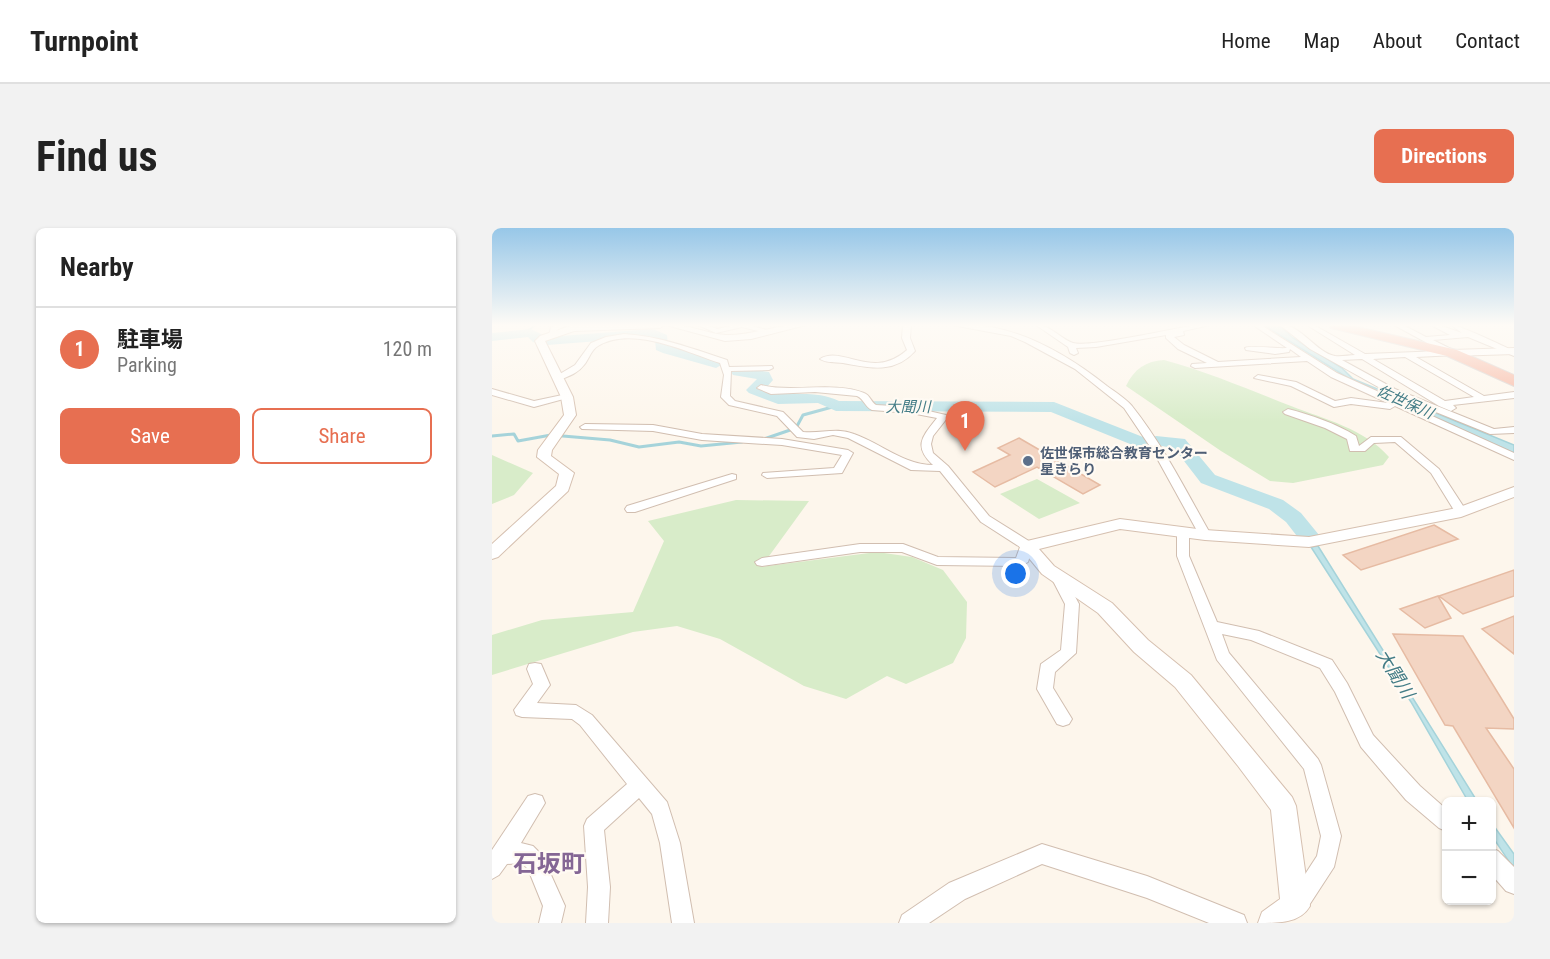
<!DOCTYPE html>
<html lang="en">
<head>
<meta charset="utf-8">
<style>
  :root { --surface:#fff; --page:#f2f2f2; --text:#222; --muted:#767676; --line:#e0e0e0; --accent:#e76f51 }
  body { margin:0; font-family:"Roboto Condensed","Noto Sans JP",sans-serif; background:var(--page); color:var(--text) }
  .controls { position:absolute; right:18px; bottom:18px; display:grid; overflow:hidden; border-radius:9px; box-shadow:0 2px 4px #0004 }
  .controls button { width:54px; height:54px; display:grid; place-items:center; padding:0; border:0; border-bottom:2px solid var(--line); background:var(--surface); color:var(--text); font:30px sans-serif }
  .you { position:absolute; left:524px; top:346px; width:21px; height:21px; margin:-15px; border:4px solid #fff; border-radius:50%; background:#1a73e8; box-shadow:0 0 0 9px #1a73e833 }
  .badge { display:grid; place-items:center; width:39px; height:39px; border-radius:50%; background:var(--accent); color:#fff; font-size:20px; font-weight:700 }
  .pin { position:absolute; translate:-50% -50px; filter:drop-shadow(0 2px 3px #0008) }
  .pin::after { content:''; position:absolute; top:32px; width:21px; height:18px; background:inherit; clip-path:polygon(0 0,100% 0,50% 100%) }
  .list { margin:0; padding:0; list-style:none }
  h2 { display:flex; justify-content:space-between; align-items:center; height:78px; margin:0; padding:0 24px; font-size:26px }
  h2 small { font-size:20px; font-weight:400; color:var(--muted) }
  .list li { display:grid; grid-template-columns:39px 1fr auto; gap:18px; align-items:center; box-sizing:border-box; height:84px; padding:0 24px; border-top:2px solid var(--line) }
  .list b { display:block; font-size:22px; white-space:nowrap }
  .list p { margin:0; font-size:20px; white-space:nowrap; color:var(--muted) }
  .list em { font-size:20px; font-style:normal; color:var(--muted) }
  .actions { display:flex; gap:12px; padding:18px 24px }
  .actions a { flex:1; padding:14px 0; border:2px solid var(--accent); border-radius:9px; text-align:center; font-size:21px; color:var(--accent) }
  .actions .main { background:var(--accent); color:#fff }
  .map { position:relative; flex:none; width:1022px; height:695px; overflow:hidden; border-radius:9px }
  header { display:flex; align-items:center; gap:36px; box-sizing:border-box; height:84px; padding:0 30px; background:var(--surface); border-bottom:2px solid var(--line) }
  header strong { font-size:28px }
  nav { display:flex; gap:33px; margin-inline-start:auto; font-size:21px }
  .intro { display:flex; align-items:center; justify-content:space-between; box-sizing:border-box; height:144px; padding:0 36px }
  h1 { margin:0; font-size:42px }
  .button { padding:15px 27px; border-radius:9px; background:var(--accent); color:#fff; font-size:21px; font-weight:700 }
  main { display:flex; gap:36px; padding:0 36px }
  aside { flex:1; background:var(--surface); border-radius:9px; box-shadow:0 2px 4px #0004 }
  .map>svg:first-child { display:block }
  .green { fill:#d8ecc9 }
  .water { fill:#bfe3e8; stroke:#a5d3da; stroke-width:1.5 }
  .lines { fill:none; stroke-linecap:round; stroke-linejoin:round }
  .stream-far1 { stroke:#a5d3da; stroke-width:2 }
  .stream { stroke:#a5d3da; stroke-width:3 }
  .river { fill:#bfe3e8; fill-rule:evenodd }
  .building { fill:#f3d5c3; stroke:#e6bba3; stroke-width:1.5 }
  .street-casing { stroke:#d1beb0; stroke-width:2 }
  .secondary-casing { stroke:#d6c0b0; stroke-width:2 }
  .highway-casing { stroke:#dad1cd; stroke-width:2 }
  .street { fill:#fff; fill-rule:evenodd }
  .secondary { fill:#fff; fill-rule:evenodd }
  .highway { fill:#f7b7a3; fill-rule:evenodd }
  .service-dot { fill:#5c6f8a; stroke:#fffaf3; stroke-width:2 }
  .labels { text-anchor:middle; stroke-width:4.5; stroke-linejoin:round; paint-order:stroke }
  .far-service-label { font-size:14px; font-weight:bold; fill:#4e5e75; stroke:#fffaf3; text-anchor:start }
  .far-water-label { font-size:15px; font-style:italic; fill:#437c86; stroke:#fffaf3 }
  .water-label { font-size:18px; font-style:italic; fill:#437c86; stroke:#fffaf3 }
  .near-quarter-label { font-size:24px; font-weight:bold; fill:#846695; stroke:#fffaf3 }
</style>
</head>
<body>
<header>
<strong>Turnpoint</strong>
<nav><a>Home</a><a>Map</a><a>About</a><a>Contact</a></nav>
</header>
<div class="intro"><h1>Find us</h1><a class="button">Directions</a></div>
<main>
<aside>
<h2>Nearby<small></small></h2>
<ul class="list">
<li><span class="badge">1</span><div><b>駐車場</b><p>Parking</p></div><em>120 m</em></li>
</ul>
<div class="actions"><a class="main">Save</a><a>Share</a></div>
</aside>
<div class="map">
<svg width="1022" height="695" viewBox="0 0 1022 695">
  <rect width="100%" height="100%" fill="#fdf6ec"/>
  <path class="green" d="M672 132C716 144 758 162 799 178 832 191 873 201 897 229L891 237 801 255 778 253 729 223 634 158C642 141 654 133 672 132Z
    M0 227 41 245 22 267 0 276Z
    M545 251 588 275 547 291 508 266Z
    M244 272 317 273 269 339 385 324 420 329 451 342 475 374 474 410 461 435 414 456 395 448 354 471 312 458 228 411 185 398 141 404 0 447V407L50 392 141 384 172 313 156 293Z"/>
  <path class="water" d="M772 97H787L801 110 850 140 861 151 1022 217V225L856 150Z
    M826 318 985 573H976L919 474 819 319Z
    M999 594 1022 626V641L1000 608Z"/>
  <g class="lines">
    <path class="stream-far1" d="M33 105 43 97"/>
    <path class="stream" d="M0 208 22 206 26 213 59 207 118 212 147 219 187 214 209 218 250 214
      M272 211 304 200 311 187 344 178"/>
    <path class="river" d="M39 101 55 109 161 101 175 107 176 117 229 133 231 136 224 140 171 125 164 122 163 112 159 109 55 117 41 114 36 109 0 113V105Z
      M246 140 277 144 281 152 273 161C298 170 323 161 347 173L562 174 656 211 664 208 693 211 723 247 791 272 809 285 827 307 824 312H808L794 294 777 281 709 255 682 220 657 216 649 219 643 218 559 184 344 183 326 175 286 176 257 165 254 162 265 151 241 147 239 144Z"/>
  </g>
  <path class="building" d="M527 210 608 257 591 266 545 239 503 259 481 244 518 227 506 220Z
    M942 297 966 311 869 342 851 327Z
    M1022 342V368L971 386 947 368Z
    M946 368 959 390 933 400 908 381Z
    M1022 388V426L990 401Z
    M901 406 971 408 1022 491V501L994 500 1022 541V600L961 498 953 497Z"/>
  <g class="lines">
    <defs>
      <path id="street" d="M66 97H75L65 102 63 107H57L59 99Z
        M206 97H215L225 101 242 97H257L282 104 278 106 250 99 224 105Z
        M411 97H419L418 110 423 123C402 146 379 140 351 135 343 134 334 135 328 131 351 117 380 153 415 122L410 110Z
        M460 97C517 92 572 124 615 158 623 164 633 170 640 178 671 217 694 263 719 307L717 310H709L661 223 632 180 583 141 533 114 519 108Z
        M544 97C559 97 567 110 581 115 596 120 684 100 705 97H718L691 103 692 107 682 109 692 117 726 134 809 129 798 121 797 124 783 126 754 122 753 120C760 117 784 121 795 120L761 97H769L845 145 1022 225V232L903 178 898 181 859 176 842 179 799 158 762 150 766 147 804 154 843 173 859 170 896 175 839 149 815 133 703 140 699 138 700 136 715 135 686 121 674 110V107L604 119 584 120 586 125 582 127 578 125 576 119Z
        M788 97C808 95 823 124 843 128 849 129 857 127 863 127L815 97H822L873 126 950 123 902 97H911L934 109 958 107 939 97H947L970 105 959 97C966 96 1011 118 1022 123V128L976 109 941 112 963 123V127L924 129 992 168 1022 164V170L961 177 964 180 959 183 947 178 870 131 850 132 903 161 1002 201 1022 199V205L998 206 897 165 818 121ZM913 129 982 169 953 173 881 131Z
        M132 106C168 108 201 121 235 132L237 139 280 138 281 140 277 142 239 143 238 168 243 173 291 184 311 204C329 206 344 199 362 206 390 216 412 237 441 237 421 218 430 209 445 190L419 185 380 182C373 179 372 171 365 168L323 164 279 166 265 160 269 157C299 165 342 153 372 165 378 167 379 174 384 177L419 179 454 187 456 189 441 208 439 216 441 225 456 238 497 288 540 315 541 318 536 334 529 338 445 337 410 324H368L270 338 265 337 263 334 270 330 368 316H411L446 329 524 330 528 319 489 294 448 243 419 242 356 210 341 207 322 211 305 209 285 188 237 177 229 169 232 147 228 135C194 124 140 97 106 118 99 122 97 131 92 137 86 145 77 148 68 152L61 150 83 137 99 115 114 109Z
        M0 161 42 173 75 166 79 169 42 179 0 167Z
        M796 181C819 187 843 195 864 208L867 218 879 209H909L947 241 975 284 973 287H965L939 245 903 214 882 215 873 223H858L855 211 833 200 793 186 791 184Z
        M93 196 161 197 210 206 290 211 356 222 361 225 350 245 275 250 270 247 271 245 342 240 350 227 290 217 210 212 161 203 90 201 88 199Z
        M240 246 244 247V251L143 284H135L133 281 135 278Z
        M691 301 697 305V328L725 394 767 403 840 432 855 455 881 507 928 558 954 581V603L947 600 914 572 869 519 843 464 828 440 759 412 730 406 737 425 826 531 829 537 849 608 842 639 814 682 806 685 798 682 795 674 825 628 829 608 812 541 725 432 685 328V305Z
        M566 344 571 346 587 376 584 425 563 444 561 460 580 491 577 496 571 498 565 496 545 461 549 436 569 422 573 376 559 349Z
        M43 435 49 436 58 457 45 475 84 477 100 487 175 574 188 615 202 695H180L168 615 160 586 147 570 112 602 118 659 116 695H94L96 659 92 598 95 591 135 556 88 497 80 491 30 489 24 487 22 482 41 456 35 441 37 436Z
        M43 566 50 568 53 575 29 615 41 618 50 627 73 678 69 695H47L51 678 36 641 30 635 15 636 7 647 0 651V622L36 568Z
        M550 616 655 648 752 687 755 695H717L655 670 550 636 473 671 437 695H407L410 687 457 655Z
        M999 620 1006 623 1022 639V666L1014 663 999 646Z"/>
      <path id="secondary" d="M81 97H173L168 100 82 103 53 113 81 169 84 187 60 222 59 228 82 245 76 263 6 329 0 331V316L64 258 67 246 45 229 46 222 72 187 69 169 43 113 48 108Z
        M174 97C195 95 214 106 234 107 261 108 287 95 314 97L259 111 233 113Z
        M1022 120V126L960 128 955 125 960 122Z
        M1022 259V269L969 289 817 319 713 312 628 301 547 321 562 338 620 375 656 412 699 447 800 569 804 578 818 678C808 695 788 695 766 695L770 684 788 671 779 582 746 538 683 459 642 424 606 385 550 346 527 318 535 313 628 291 713 302 817 309 965 280Z"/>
      <path id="highway" d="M837 97H857L965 122 1022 147V158L955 128 839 100Z"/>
    </defs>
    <use href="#street" class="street-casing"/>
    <use href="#secondary" class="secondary-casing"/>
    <use href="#highway" class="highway-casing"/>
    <use href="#street" class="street"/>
    <use href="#secondary" class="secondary"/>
    <use href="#highway" class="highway"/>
  </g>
  <linearGradient id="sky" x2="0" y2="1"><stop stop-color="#97c7e8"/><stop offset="0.5" stop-color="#fefbf6"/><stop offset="1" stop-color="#fefbf6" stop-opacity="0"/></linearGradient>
  <rect width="1022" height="194" fill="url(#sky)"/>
  <circle class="service-dot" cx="536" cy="233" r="6"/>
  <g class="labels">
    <g class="far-service-label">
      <text x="548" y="230">佐世保市総合教育センター<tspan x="548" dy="16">星きらり</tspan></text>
    </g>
    <g class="far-water-label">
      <text transform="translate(913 174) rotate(24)" y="5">佐世保川</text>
      <text x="416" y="184">大聞川</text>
    </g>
    <g class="water-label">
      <text transform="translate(903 446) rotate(58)" y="6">大聞川</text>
    </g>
    <g class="near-quarter-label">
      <text x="57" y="644">石坂町</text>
    </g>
  </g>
</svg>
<div class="controls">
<button>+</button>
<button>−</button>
</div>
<div class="you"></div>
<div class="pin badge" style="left:473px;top:223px">1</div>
</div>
</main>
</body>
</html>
